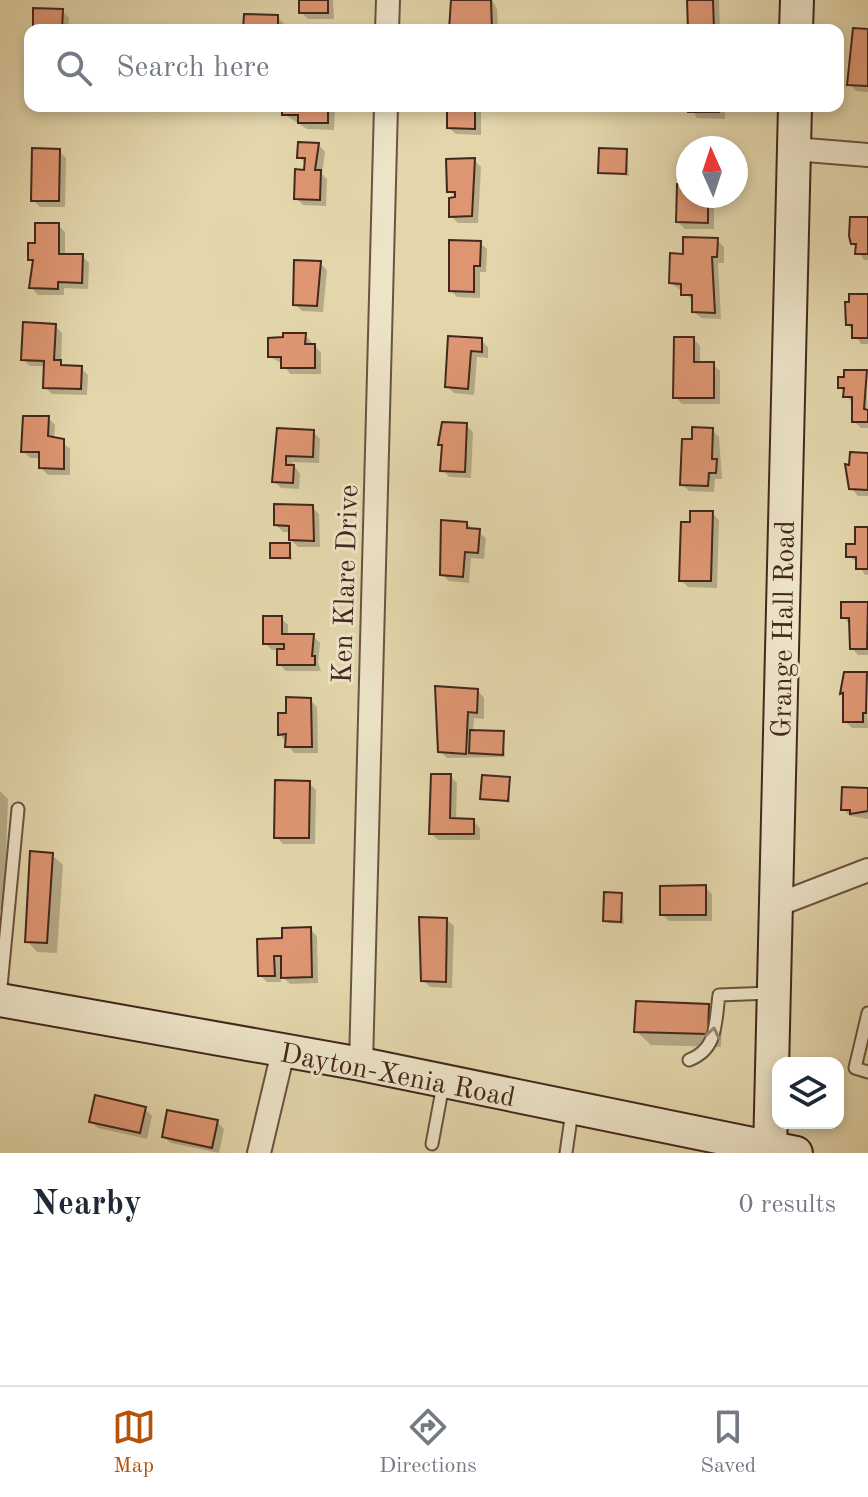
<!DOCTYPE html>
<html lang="en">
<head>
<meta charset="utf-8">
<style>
  :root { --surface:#fff; --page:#f2f2f3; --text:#1f2937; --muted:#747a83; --line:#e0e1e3; --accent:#b45309 }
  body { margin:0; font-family:"Old Standard TT",serif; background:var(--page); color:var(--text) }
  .controls { position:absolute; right:24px; bottom:24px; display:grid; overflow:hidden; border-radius:16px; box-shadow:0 4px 12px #0003 }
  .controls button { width:72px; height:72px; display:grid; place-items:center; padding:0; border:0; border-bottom:2px solid var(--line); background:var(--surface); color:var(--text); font:40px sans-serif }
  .compass { position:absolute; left:676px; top:136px; width:72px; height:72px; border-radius:50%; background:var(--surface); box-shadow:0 4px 12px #0003; rotate:357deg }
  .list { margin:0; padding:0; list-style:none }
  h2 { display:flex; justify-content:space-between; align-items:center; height:104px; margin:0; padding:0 32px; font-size:34px }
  h2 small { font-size:26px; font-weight:400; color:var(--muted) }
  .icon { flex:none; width:44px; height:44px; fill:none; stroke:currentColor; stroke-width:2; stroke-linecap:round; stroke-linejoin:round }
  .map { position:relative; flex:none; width:868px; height:1153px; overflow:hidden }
  .search { position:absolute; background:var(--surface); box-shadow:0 4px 12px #0003; left:24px; right:24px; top:24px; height:88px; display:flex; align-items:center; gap:20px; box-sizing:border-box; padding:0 28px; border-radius:16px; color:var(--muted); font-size:30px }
  .sheet { height:232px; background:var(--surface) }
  nav { display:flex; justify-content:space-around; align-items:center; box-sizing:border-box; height:112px; border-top:2px solid var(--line); background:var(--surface); font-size:22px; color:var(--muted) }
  nav a { display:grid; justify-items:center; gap:4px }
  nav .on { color:var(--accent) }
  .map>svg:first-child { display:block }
  .shadow { fill:#0003 }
  .building { fill:#de9672; stroke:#43271d; stroke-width:2 }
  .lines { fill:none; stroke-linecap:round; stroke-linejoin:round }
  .service-casing { stroke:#6b5340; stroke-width:15 }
  .minor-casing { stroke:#6b5340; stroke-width:26 }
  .secondary-casing { stroke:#43271d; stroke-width:36 }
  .service { stroke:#ede4c8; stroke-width:11 }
  .minor { stroke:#ede4c8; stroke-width:22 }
  .secondary { stroke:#ede4c8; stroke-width:32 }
  .oneway { stroke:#988672 }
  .labels { text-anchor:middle; stroke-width:6; stroke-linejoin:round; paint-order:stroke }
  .street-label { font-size:28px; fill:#43271d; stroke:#ede4c8 }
</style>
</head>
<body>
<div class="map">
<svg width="868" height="1153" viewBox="0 0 868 1153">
  <rect width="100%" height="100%" fill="#e3d6ab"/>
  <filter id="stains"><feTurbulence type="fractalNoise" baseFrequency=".0025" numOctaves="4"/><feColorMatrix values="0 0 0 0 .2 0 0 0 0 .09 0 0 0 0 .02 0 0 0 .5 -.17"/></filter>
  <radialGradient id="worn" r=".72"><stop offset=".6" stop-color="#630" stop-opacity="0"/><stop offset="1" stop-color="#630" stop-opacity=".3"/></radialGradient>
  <path class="shadow" d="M301 0H333L334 19H308L301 12Z
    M453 0H492L497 9 498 30H451Z
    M689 0H719L720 30H690Z
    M62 11 69 18 68 30H35Z
    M277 17 284 24V30H245Z
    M868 31V92L856 91 849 84Z
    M51 106H80V108H52Z
    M284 106H335L334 130 307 129 284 114Z
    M449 106H481V135L456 134 449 128Z
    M690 106H725V119L697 118Z
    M319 145 325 152 322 174 327 179 326 206 303 205 296 198 306 164 299 157Z
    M59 151 66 158 65 207H40L33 200Z
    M627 151 629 176 600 172Z
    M474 160 481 167 478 223H458L451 216 458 199 449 191Z
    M679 186 688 187V196H714V229H685L678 222Z
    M868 219V260H864L853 243Z
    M58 225 65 232V256H82L89 263 88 289 64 288V295H38L32 288 35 264 30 259 37 245Z
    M717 240 724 247V263H718L721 319 701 318 694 312V301L671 283 685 256Z
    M480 243 487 249 486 272H480V298L457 297 451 291Z
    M320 263 327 270 323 312 302 311 295 304Z
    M868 296V344H861L848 324Z
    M55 326 62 333 61 363 65 367 81 368 88 375 87 395 52 394 45 387 46 366H30L23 359Z
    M305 335 321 353V374H290L283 364 270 357Z
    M450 338 481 340 488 347V358L477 357 474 395 454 393 447 386Z
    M694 339 700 346V364H713L720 371V404H682L675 397Z
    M866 372 868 428H861L854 421 852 403 840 387Z
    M48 418 55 425 54 439 70 448V475H48L41 468V458H30L23 451Z
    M466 425 473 432 471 478 449 477 443 470 444 448 440 444Z
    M279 430 313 432 320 439 319 463 292 462 300 474 299 489 281 488 274 481Z
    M712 430 719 437 722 479H715L714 492 689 491 682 484 694 441Z
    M868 455V496H858L851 488Z
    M312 507 319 514 320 547H298L291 540V532H283L276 525Z
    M712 513 719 520 717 588 688 587 681 580 692 524Z
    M467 524 486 538 484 559 471 558 469 583 449 581 442 574Z
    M868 529V575H865L858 563 848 556Z
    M289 545 292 560 272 557Z
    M867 604 868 655H858L852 648 850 624 843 617Z
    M281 618 288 625V636H313L320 643 318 662 321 671H286L279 664V650H272L265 643Z
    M866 674 868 728H852L845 721 842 693Z
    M478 691 484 698V719L474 718 473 732 503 733 505 757 447 758 440 751Z
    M310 700 317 707 318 753H294L280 734 288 714Z
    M450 776 457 783 456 821H473L480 828V840H438L431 833Z
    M509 779 510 803 482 798Z
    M309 783 316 790 315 844H283L276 837Z
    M868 790V819L850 816 843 809Z
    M0 791 8 799 4 910H0Z
    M52 855 63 865 57 953 37 952 27 941Z
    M705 887 712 894V921H669L662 914Z
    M621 895 624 924 608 923 605 920Z
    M447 920 454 926 452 988 430 987 423 980Z
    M310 929 317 936 318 983 290 984 280 974 281 982H267L260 975 284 940Z
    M708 1006 722 1020 721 1047 651 1045 636 1031Z
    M145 1109 152 1116 147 1139 98 1128 91 1121Z
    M217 1122 224 1129 219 1153 171 1143 164 1137Z"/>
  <path class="building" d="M299 0H328V13H299Z
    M451 0H491L492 30H449Z
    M687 0H713L714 30H688Z
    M33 8 63 9 62 30H33Z
    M244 14 278 15V30H243Z
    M853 28 868 29V86L847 85Z
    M282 106H328V123H298V115H282Z
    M447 106H475V129L447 128Z
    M688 106H719V112H688Z
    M298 142 319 143 315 170H321L320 200 294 199 295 169 304 170 305 158H297Z
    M32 148 60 149 59 201H31Z
    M599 148 627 149 626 174 598 173Z
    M475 158 472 216 449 217V198L455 197V192H447L446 159Z
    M687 177 688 196H708V223L676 222 677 184 687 185Z
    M850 217H868V254H855L856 244H851L849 236Z
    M35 223H59V254H83L82 283 58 282V289L29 288 33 260H28V243H35Z
    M683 237 718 238 717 257H712L715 313 692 312V295H681V284L669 283 670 253 683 254Z
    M449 240 481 241 480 266H474V292L449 291Z
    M294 260 321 261 317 306 293 305Z
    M849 294H868V338H852V325H846L845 302H849Z
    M23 322 56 324 54 360H61V365L82 366 81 389 43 388 44 361 21 360Z
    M283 333H306L305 344H315V368H281V357H268V338L283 337Z
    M448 336 482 338V352L471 351 468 389 445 387Z
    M674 337H694V362H714V398H673Z
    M844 370H867L864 409 868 410V422H852V397H843L844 388H838V377H844Z
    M23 416H49L48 436 64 439V469L39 468V452H21Z
    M442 422 467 423 465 472 440 471 442 445H438Z
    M692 427 713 428 712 459H717L716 473H709L708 486 680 485 682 439H692Z
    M277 428 314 430 313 457 286 456V465H294L293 483 272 482Z
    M850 452 868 453V490L849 489 845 464 849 465Z
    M274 504 313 505 314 541 289 540V526L274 525Z
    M690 511H713L711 581H679L681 522H690Z
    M441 520 467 522V528L480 529 478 553 465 552 463 577 440 575Z
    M855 527H868V569H856V557H846V544H855Z
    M270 543H290V558H270Z
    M841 602H868L867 649H850L849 618H841Z
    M263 616H282V634H314L312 656H315V665H277V649H284V644H263Z
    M844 672H867L866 713H863V722H843V693L840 694Z
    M435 686 478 689 477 713 468 712 466 754 438 752Z
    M286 697 311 698 312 747H285L286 734 278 735V713H286Z
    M470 730 504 731 503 755 469 753Z
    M431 774H451L450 818 474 819V834H429Z
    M482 775 510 777 508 801 480 799Z
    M275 780 310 781 309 838H274Z
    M842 787 868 788V811L850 814V810H841Z
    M30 851 53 853 47 943 25 942Z
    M706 885V915H660V886Z
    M604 892 622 893 621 922 603 921Z
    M419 917 447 918 446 982 421 981Z
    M311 927 312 977 281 978V956H274L275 976H258L257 939 282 938V928Z
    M636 1001 709 1004 708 1034 634 1032Z
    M95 1095 146 1107 140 1133 89 1122Z
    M167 1110 218 1120 212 1148 162 1137Z"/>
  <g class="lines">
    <defs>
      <path id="service" d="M0 997 18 809
        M868 1013 855 1068 868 1072
        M689 1060C718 1049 715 1023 719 995L771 993
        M432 1144 443 1085
        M566 1153 572 1111"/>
      <path id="minor" d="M387 30 388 0
        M794 149 868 155
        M777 905 868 870
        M361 1064 386 106
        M259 1153 283 1052"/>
      <path id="secondary" d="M796 30 797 0
        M0 1000 361 1064 796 1153
        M770 1153 795 106"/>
    </defs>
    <use href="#service" class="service-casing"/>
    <use href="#minor" class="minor-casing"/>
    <use href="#secondary" class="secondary-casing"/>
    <use href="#service" class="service"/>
    <use href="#minor" class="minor"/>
    <use href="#secondary" class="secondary"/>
  </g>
  <defs><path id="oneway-chevron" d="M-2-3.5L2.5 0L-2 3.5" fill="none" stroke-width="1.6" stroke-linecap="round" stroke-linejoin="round" transform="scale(2)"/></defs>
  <use class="oneway" href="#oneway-chevron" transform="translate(713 1033) rotate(-79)"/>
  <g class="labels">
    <g class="street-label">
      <text transform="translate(344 584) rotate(-88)" y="10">Ken Klare Drive</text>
      <text transform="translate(782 629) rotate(-89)" y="10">Grange Hall Road</text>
      <text transform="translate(398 1074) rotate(11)" y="10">Dayton-Xenia Road</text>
    </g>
  </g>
  <rect width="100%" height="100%" filter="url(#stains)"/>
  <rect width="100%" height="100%" fill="url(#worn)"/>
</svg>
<div class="controls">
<button><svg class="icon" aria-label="layers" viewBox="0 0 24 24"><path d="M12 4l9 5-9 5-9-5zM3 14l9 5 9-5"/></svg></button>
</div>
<svg class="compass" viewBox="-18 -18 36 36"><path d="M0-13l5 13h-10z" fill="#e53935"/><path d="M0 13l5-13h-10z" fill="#747a83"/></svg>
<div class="search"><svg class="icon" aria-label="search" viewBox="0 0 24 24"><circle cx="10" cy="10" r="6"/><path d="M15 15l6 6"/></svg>Search here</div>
</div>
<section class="sheet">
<h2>Nearby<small>0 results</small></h2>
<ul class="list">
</ul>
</section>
<nav>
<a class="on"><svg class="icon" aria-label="map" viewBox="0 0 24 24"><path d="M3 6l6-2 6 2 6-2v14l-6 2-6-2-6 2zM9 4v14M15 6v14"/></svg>Map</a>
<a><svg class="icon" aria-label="directions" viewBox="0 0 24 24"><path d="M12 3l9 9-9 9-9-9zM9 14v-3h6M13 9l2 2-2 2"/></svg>Directions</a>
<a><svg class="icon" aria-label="saved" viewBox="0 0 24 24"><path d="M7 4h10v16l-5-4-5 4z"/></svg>Saved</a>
</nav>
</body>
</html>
